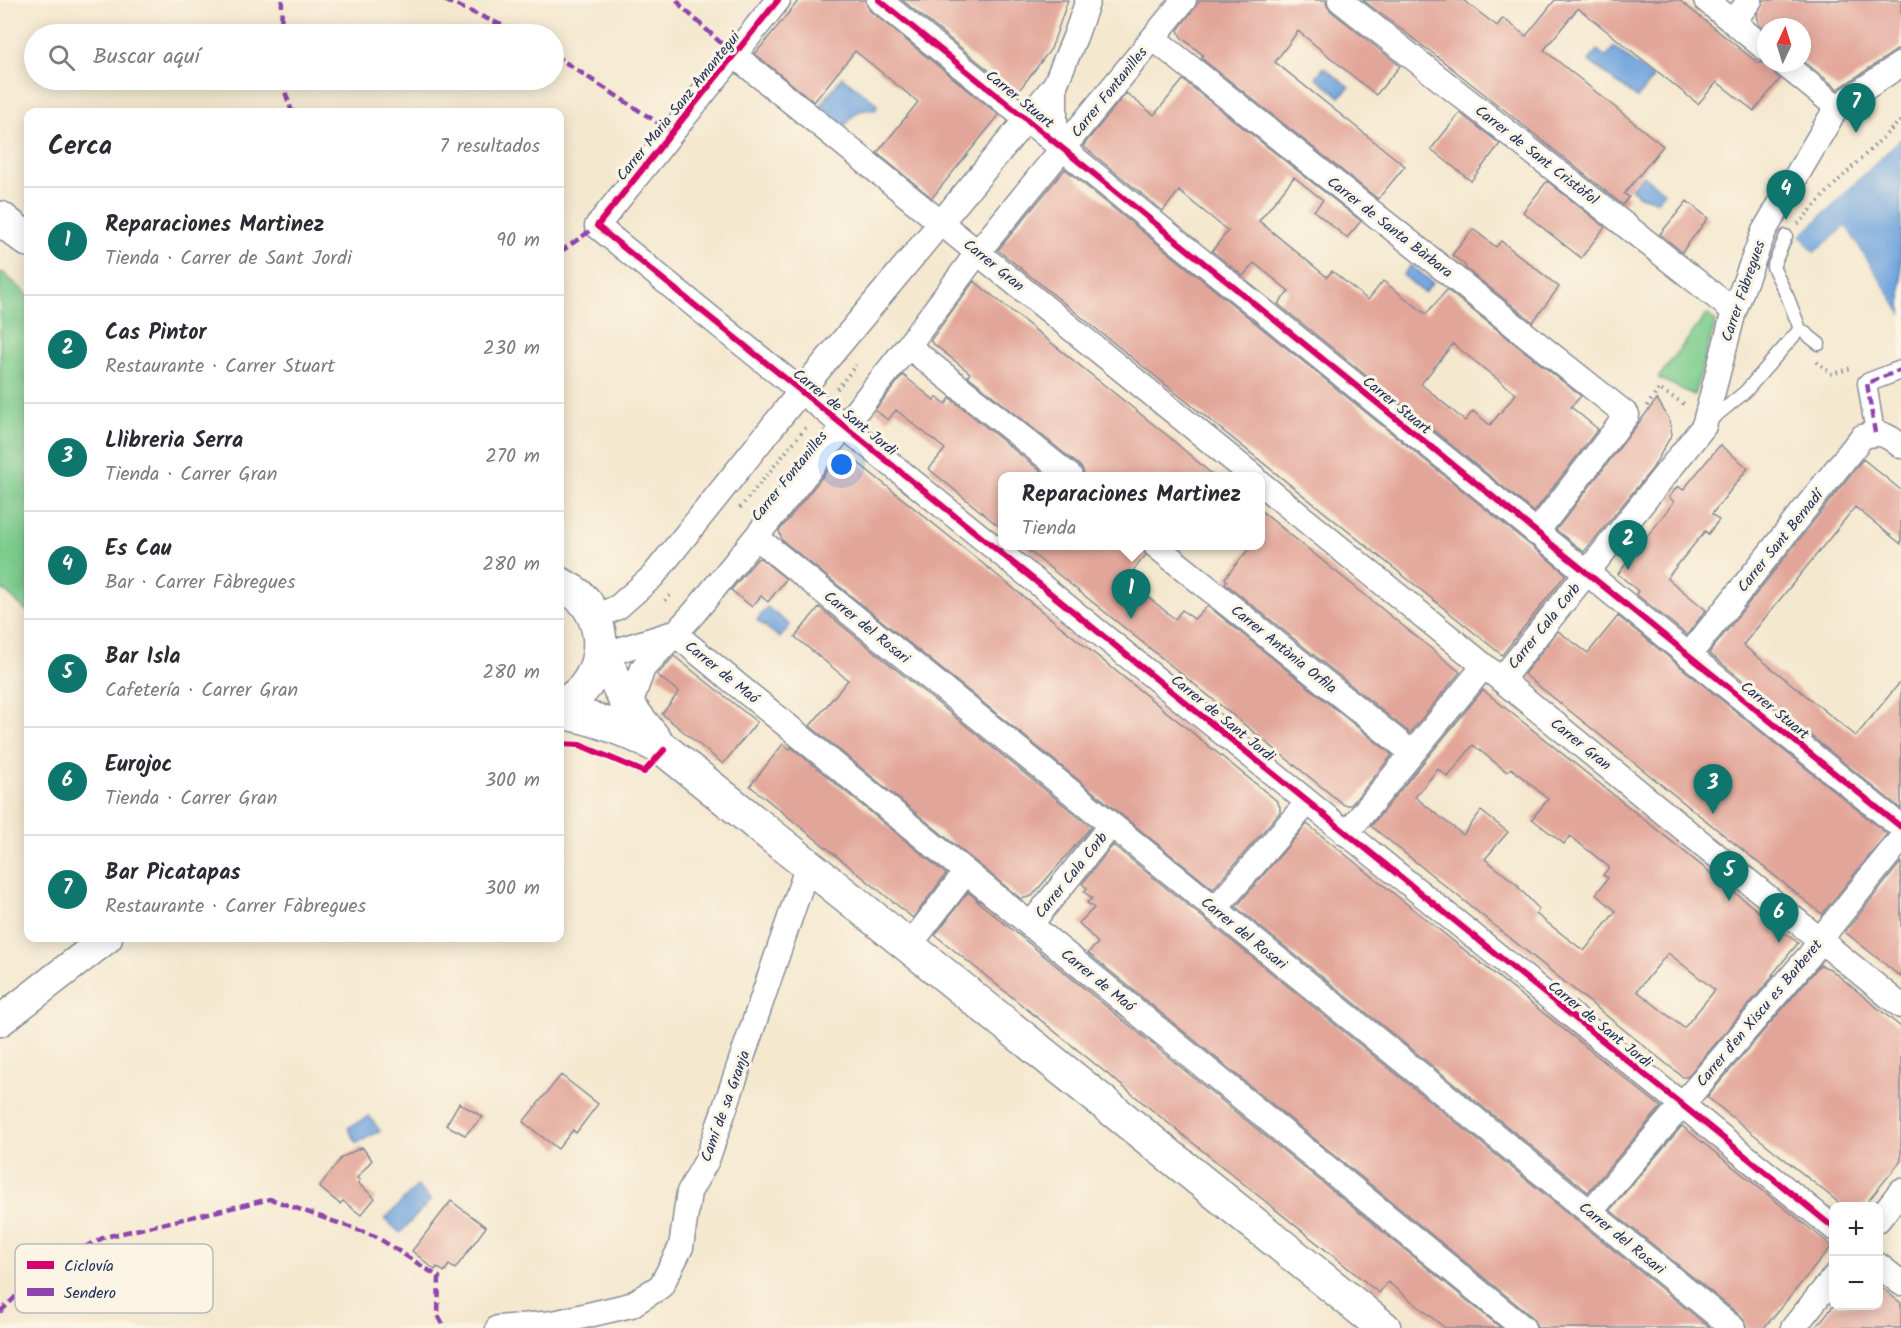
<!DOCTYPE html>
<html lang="es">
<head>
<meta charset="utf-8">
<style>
  :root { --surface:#fff; --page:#f2f2f3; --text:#2b2b33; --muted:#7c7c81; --line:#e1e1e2; --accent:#0f766e }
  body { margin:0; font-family:Kalam,sans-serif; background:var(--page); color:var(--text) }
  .controls { position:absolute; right:18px; bottom:18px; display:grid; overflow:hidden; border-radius:12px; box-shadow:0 3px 15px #0003 }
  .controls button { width:54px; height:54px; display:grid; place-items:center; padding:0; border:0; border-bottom:2px solid var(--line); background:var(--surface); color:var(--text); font:30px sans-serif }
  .compass { position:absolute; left:1757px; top:18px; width:54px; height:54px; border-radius:50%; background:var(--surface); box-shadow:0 3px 15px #0003; rotate:4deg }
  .you { position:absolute; left:842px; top:465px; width:21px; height:21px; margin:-15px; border:4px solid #fff; border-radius:50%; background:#1a73e8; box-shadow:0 0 0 9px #1a73e833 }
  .badge { display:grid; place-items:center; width:39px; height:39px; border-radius:50%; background:var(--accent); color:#fff; font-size:20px; font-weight:700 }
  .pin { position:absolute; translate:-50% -50px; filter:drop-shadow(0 2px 3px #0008) }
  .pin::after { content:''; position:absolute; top:32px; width:21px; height:18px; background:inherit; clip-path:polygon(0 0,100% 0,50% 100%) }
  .popup { position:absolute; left:998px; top:472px; width:267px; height:78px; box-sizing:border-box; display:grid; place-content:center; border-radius:12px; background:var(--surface); filter:drop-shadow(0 2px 4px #0005); font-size:20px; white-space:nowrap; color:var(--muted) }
  .popup b { font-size:22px; color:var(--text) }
  .popup::after { content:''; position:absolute; left:50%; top:100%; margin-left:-12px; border:12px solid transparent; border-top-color:var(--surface) }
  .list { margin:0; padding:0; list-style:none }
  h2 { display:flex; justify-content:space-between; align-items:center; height:78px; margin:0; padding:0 24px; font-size:26px }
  h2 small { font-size:20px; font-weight:400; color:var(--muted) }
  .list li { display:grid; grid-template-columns:39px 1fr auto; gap:18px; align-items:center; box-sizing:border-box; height:108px; padding:0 24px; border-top:2px solid var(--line) }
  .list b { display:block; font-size:22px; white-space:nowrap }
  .list p { margin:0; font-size:20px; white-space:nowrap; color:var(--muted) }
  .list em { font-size:20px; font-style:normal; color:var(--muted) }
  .icon { flex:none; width:33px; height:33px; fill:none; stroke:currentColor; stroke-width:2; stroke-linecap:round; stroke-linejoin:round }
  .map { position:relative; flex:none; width:1901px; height:1328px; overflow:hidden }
  .search { position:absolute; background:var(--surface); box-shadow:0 3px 15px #0003; left:24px; top:24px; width:540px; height:66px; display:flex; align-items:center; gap:15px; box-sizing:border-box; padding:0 21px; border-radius:33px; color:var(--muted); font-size:22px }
  .panel { position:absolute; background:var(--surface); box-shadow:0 3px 15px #0003; left:24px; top:108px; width:540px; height:834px; border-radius:12px }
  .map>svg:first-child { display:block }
  .green { fill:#7bcc8d; stroke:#4b7e76; stroke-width:1.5 }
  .water { fill:#71a5de; stroke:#466a9e; stroke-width:1.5 }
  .pier { fill:#f4e8cf }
  .building { fill:#e2a599; fill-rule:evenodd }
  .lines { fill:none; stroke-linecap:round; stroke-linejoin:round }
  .service-casing { stroke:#888c96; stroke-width:15 }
  .pedestrian-casing { stroke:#888c96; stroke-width:21 }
  .minor-casing { stroke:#888c96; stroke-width:27 }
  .tertiary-casing { stroke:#888c96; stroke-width:33 }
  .secondary-casing { stroke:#888c96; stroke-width:36 }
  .path { stroke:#888c96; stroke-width:4; stroke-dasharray:1.5 4.5; stroke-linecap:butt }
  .service { stroke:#fff; stroke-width:12 }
  .pedestrian { stroke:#fff; stroke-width:18 }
  .minor { stroke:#fff; stroke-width:24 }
  .tertiary { stroke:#fff; stroke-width:30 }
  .secondary { stroke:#fff; stroke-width:33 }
  .quiet { stroke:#8e44ad; stroke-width:4.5; stroke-dasharray:9 4.5; stroke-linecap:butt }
  .cycleway-casing { stroke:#fcf5e5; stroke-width:10 }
  .cycleway { stroke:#d6006c; stroke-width:6 }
  .labels { text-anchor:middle; stroke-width:6; stroke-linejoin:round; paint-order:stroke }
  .street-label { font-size:15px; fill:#1b2f5e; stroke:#fcf5e5 }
  .key { fill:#fcf5e5; stroke:#b8babc; stroke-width:1.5 }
  .key-label { font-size:16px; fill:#1b2f5e }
</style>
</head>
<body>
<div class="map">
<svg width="1901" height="1328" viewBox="0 0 1901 1328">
  <rect width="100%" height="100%" fill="#fcf5e5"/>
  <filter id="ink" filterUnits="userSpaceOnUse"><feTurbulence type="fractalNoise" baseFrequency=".0167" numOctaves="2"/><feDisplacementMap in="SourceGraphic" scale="12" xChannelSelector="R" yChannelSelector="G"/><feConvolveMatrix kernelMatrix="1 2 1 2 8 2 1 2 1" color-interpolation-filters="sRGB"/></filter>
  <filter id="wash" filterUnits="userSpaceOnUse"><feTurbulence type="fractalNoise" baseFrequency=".008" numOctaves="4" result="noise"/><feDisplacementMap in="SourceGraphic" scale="24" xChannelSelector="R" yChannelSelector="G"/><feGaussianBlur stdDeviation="1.35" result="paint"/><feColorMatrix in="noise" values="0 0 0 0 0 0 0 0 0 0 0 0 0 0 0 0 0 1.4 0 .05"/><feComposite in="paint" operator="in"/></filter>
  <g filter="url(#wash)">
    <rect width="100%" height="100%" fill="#f4e8cf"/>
    <path class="green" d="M2 272 28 295V612L0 587V274Z
      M1707 314 1716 322 1694 395 1658 378Z"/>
    <path class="water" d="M1614 47 1653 78 1637 98 1589 61 1597 50 1606 57Z
      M1324 67 1349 87 1340 97 1316 77Z
      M842 77 876 103 877 107 875 110C857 109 855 112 845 126L820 106Z
      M1901 138V314L1846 227 1814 253 1800 236Z
      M1643 175 1664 192 1657 201 1640 196 1631 189Z
      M1411 265 1433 283 1424 293 1403 275Z
      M767 607 790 625 780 638 757 620Z
      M369 1116 380 1131 357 1143 348 1128Z
      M417 1186 431 1200 400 1233 385 1219Z"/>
    <path class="pier" d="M1901 135V138L1800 236 1814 253 1846 227 1901 314V317L1845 231 1814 256 1797 236Z"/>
    <g id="blocks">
      <path class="building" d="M799 0H865L870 11 999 115 932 198 877 153 918 102 855 51 814 102 755 54Z
        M902 0H1068L1051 49 1017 93Z
        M1200 0H1326L1327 6 1331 11 1400 66 1376 95 1298 31 1275 62 1405 166 1378 199 1201 58 1203 55 1181 37 1178 30Z
        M1363 0H1463L1497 26 1503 18 1526 36 1555 0H1679L1758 63H1769L1770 69 1780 79 1754 111 1717 82 1698 104 1578 8 1544 50 1663 146 1624 194 1629 197 1623 205 1439 58Z
        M1764 0H1901V47L1838 89 1802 60V27H1762L1759 25 1757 14Z
        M1183 80 1361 221 1347 238 1314 211 1323 200 1294 177 1259 221 1327 277 1332 271 1368 300 1383 281 1426 314 1447 290 1581 396 1571 407 1598 429 1534 512 1278 304 1289 291 1254 263 1243 276 1212 251 1228 231 1179 191 1163 211 1083 146 1126 93 1154 115ZM1453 344 1516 394 1490 425 1473 411 1465 421 1421 384Z
        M1460 113 1500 144 1471 181 1431 149Z
        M1065 169 1566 574 1502 655 998 250Z
        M1547 181 1605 227 1581 258 1523 212Z
        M1687 201 1708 218 1682 252 1660 234Z
        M1473 229 1496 247 1501 241 1559 287 1533 322 1465 268 1466 266 1452 255Z
        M974 281 1168 436 1215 477H1084L1083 470 1079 465 968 376 970 373 930 341Z
        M903 375 934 400 937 397 946 404 950 398 1048 477H1002V529L929 469 945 449 896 410 888 420 875 410Z
        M1657 399 1669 419 1672 434 1652 469 1584 552 1556 530Z
        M1720 445 1748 468 1712 514 1719 520 1708 534 1705 531 1667 578 1706 610 1687 635 1636 594 1638 591 1618 574 1674 502 1669 497 1678 486 1683 490Z
        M839 456 852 458 1277 801 1280 807V812L1213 889 782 540 779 531Z
        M1863 459 1901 490V544L1855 507 1743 645 1856 736 1901 681V809L1709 653Z
        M1260 510 1460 672 1410 733 1225 583 1227 581 1225 578 1251 546H1260Z
        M1023 546H1142L1146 555 1126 579 1175 619 1182 610 1194 619 1208 606 1392 755 1351 805H1344Z
        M760 558 786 579 768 602 761 596 752 607 731 590 757 559Z
        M819 607 1091 827 1032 896 1021 899 810 726 848 680 795 637Z
        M1618 616 1887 834 1822 914 1524 674 1558 631 1588 653Z
        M674 656 757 722 723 764 662 714 679 692 657 675Z
        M1483 690 1798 943 1772 975H1774L1687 1077H1683L1669 1066 1371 826ZM1473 745 1507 772 1511 768 1548 799 1532 819 1564 844 1570 836 1609 867 1603 875 1608 878 1596 894 1616 911 1584 951 1536 914 1539 909 1518 887 1519 886 1485 859 1508 832 1481 811 1463 835 1415 797 1438 769 1448 777ZM1668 953 1715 990 1684 1028 1637 991Z
        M783 744 790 749 791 747 946 874 913 918 750 786Z
        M1307 824 1661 1107 1588 1192 1236 907Z
        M1113 845 1206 920 1710 1328H1537L1532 1317 1088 953 1098 943 1079 923 1094 908 1087 903 1092 898 1084 892 1087 888 1082 884Z
        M1901 862V977L1845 932Z
        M968 892 979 901H977L1501 1328H1445L1388 1282 1379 1293 935 935Z
        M1820 965 1830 969 1901 1027V1161L1864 1206H1843L1707 1097Z
        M561 1075 598 1104 576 1133 573 1130 558 1149 523 1122Z
        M459 1103 483 1117 465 1135 446 1125Z
        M1682 1126 1832 1246 1764 1328H1747L1742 1317 1610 1210Z
        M362 1147 372 1160 357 1178 360 1180 358 1183 375 1198 361 1215 343 1201 340 1204 319 1187 341 1158Z
        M451 1201 486 1227 455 1269 449 1265 444 1272 437 1267 435 1270 412 1251Z
        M1878 1285 1901 1303V1328H1815L1834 1305H1878Z"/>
    </g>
  </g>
  <g filter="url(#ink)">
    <use href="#blocks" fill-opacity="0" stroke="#888c96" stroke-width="1.5"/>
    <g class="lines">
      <defs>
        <path id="service" d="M1786 236 1773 267 1788 298 1800 329
          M1800 329 1819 344
          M1707 423 1745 392 1800 329"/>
        <path id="pedestrian" d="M1875 433 1867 383 1901 370"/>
        <path id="minor" d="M778 0 597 226 1834 1228
          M879 0 1901 827
          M1340 0 1734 311
          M1706 0 1766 49
          M1733 22 1750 0
          M1153 38 1627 415 1536 533
          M734 55 1253 476
          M1783 63 1837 107
          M1055 143V85
          M908 346 1070 476
          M1260 483 1901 1006
          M756 537 1733 1328
          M1156 546 1412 753
          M593 615 607 612 618 607 653 576 801 391 1055 85 1075 37 1088 0
          M1689 655 1862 437C1881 431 1886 434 1901 446
          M598 663 619 650 674 633 1523 1328
          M1501 680 1704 426 1734 311 1764 231 1837 107 1901 64
          M629 707 643 668 694 613 756 537 908 346 978 252 1184 0
          M1346 834 1484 666
          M1215 909 1308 802
          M1030 925 1111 825
          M909 946 966 872
          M1590 1212 1810 955 1830 927 1901 839
          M1878 1220 1901 1191
          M1878 1265 1901 1283
          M498 1328 554 1323 631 1305 661 1286 681 1247 689 1192 707 1160 808 865
          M1793 1328 1834 1277"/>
        <path id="tertiary" d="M0 1021 107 938"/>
        <path id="secondary" d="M0 218 28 240
          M560 584C569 589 579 594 586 603 612 637 600 688 560 705
          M600 650 629 707 655 740
          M560 712C599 718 632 732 666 751L1384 1328"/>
      </defs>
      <use href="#service" class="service-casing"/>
      <use href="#pedestrian" class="pedestrian-casing"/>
      <use href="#minor" class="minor-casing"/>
      <use href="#tertiary" class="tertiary-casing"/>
      <use href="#secondary" class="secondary-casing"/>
      <path class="path" d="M1798 224 1839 180 1901 120
        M1817 362 1832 374 1852 368
        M837 389 856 365
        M1647 406 1659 389 1686 405
        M740 508 807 426
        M665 601 671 594"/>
      <use href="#service" class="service"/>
      <use href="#pedestrian" class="pedestrian"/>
      <use href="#minor" class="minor"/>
      <use href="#tertiary" class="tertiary"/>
      <use href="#secondary" class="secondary"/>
      <path class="quiet" d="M444 0 522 34
        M677 0 682 7 734 55
        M281 34 282 0
        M554 55 672 132
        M281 80 291 109 294 112
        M560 252 597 226
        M1875 433 1867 383 1901 370
        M0 1312 48 1265 105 1237 270 1199 375 1236 439 1277 438 1315 445 1328"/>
      <defs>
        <path id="cycleway" d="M778 0 597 226 1834 1228
          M879 0 1901 827
          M560 744 580 745 644 772 664 750"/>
      </defs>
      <use href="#cycleway" class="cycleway-casing"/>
      <use href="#cycleway" class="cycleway"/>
    </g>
  </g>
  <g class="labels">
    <g class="street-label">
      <text transform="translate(1109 92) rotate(-51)" y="5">Carrer Fontanilles</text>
      <text transform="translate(1020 99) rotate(39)" y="5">Carrer Stuart</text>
      <text transform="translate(678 106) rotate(-51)" y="5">Carrer Maria Sanz Amantegui</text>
      <text transform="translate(1537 155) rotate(38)" y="5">Carrer de Sant Cristòfol</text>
      <text transform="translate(1390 227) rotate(38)" y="5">Carrer de Santa Bàrbara</text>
      <text transform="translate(994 265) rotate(39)" y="5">Carrer Gran</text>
      <text transform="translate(1743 291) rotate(-71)" y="5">Carrer Fàbregues</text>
      <text transform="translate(1397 405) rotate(39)" y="5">Carrer Stuart</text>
      <text transform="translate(845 412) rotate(39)" y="5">Carrer de Sant Jordi</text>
      <text transform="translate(789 476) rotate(-51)" y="5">Carrer Fontanilles</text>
      <text transform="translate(1780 541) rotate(-51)" y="5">Carrer Sant Bernadí</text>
      <text transform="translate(1544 626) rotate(-51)" y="5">Carrer Cala Corb</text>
      <text transform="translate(867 627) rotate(39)" y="5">Carrer del Rosari</text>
      <text transform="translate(1284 649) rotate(39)" y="5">Carrer Antònia Orfila</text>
      <text transform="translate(722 672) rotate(39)" y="5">Carrer de Maó</text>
      <text transform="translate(1775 710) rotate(39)" y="5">Carrer Stuart</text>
      <text transform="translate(1223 718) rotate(39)" y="5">Carrer de Sant Jordi</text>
      <text transform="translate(1581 744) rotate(39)" y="5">Carrer Gran</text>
      <text transform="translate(1071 875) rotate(-51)" y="5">Carrer Cala Corb</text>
      <text transform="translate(1244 933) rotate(39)" y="5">Carrer del Rosari</text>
      <text transform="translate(1098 980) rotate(39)" y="5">Carrer de Maó</text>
      <text transform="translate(1759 1013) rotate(-50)" y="5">Carrer d'en Xiscu es Barberet</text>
      <text transform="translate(1600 1024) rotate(39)" y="5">Carrer de Sant Jordi</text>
      <text transform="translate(725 1106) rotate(-70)" y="5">Camí de sa Granja</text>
      <text transform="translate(1622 1238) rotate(39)" y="5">Carrer del Rosari</text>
    </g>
  </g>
  <rect x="15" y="1244" width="198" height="69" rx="9" class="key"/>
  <rect x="27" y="1261" width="27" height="8" fill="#d6006c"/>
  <rect x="27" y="1288" width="27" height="8" fill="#8e44ad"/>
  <g class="key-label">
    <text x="64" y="1271">Ciclovía</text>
    <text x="64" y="1298">Sendero</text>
  </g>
</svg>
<div class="controls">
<button>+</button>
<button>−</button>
</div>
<svg class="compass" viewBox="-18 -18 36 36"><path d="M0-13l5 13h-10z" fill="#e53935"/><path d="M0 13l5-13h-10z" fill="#7c7c81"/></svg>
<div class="you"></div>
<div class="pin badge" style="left:1131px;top:619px">1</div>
<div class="popup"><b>Reparaciones Martinez</b>Tienda</div>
<div class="pin badge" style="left:1628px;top:570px">2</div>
<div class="pin badge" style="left:1713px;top:814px">3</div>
<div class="pin badge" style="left:1786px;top:220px">4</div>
<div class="pin badge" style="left:1729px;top:901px">5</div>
<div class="pin badge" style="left:1779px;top:943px">6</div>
<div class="pin badge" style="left:1856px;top:133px">7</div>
<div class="search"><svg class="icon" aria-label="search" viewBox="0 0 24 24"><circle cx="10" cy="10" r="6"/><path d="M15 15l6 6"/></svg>Buscar aquí</div>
<section class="panel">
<h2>Cerca<small>7 resultados</small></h2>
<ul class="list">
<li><span class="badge">1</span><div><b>Reparaciones Martinez</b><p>Tienda · Carrer de Sant Jordi</p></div><em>90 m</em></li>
<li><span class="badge">2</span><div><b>Cas Pintor</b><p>Restaurante · Carrer Stuart</p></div><em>230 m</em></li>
<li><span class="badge">3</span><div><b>Llibreria Serra</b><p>Tienda · Carrer Gran</p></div><em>270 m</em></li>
<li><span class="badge">4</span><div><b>Es Cau</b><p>Bar · Carrer Fàbregues</p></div><em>280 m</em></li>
<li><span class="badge">5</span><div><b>Bar Isla</b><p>Cafetería · Carrer Gran</p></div><em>280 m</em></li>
<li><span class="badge">6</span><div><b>Eurojoc</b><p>Tienda · Carrer Gran</p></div><em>300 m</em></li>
<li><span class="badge">7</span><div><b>Bar Picatapas</b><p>Restaurante · Carrer Fàbregues</p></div><em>300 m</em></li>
</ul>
</section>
</div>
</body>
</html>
